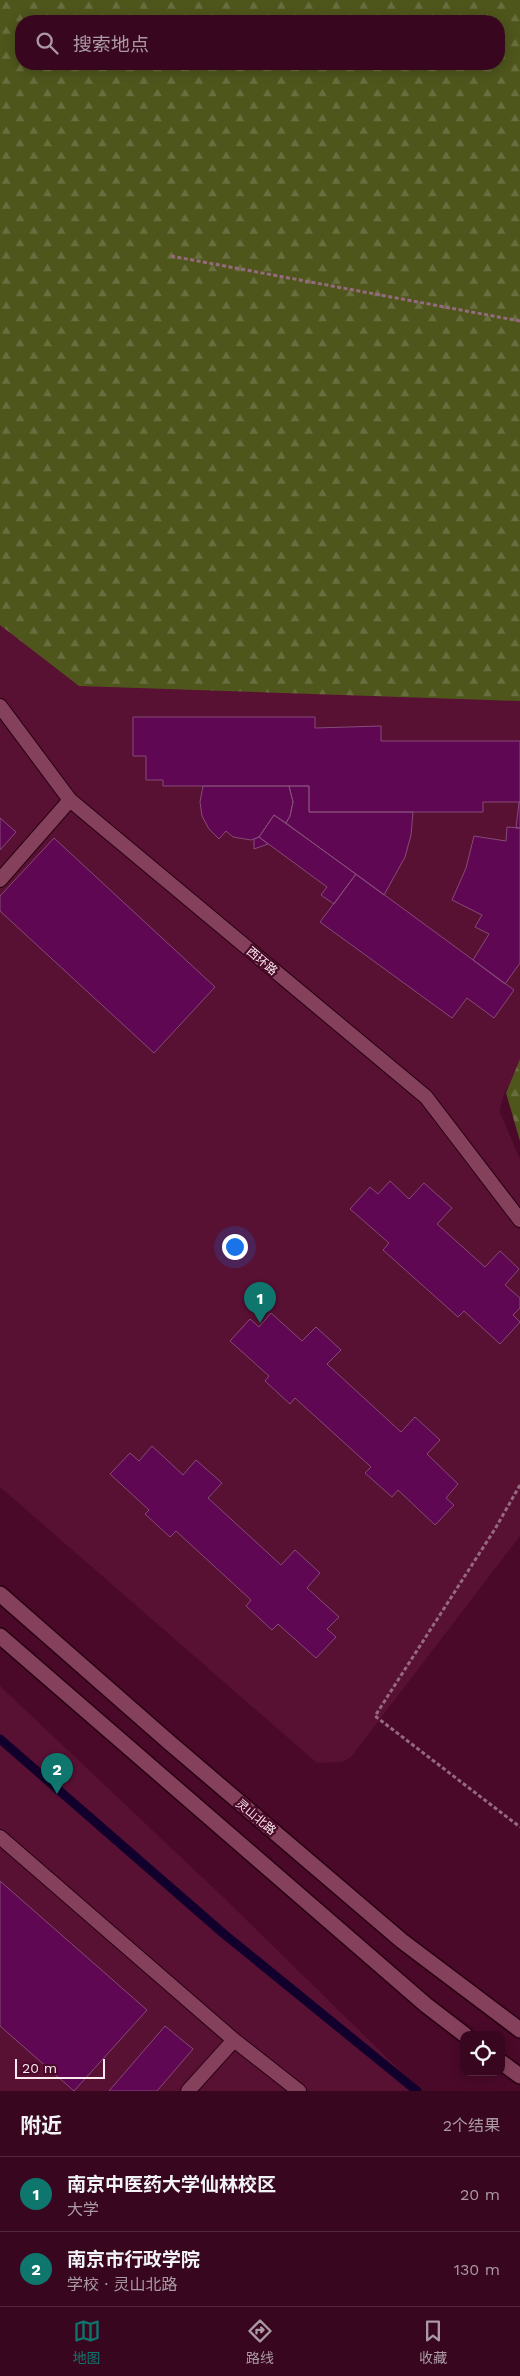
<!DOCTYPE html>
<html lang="zh">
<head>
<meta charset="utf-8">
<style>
  :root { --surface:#38071f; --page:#3f1028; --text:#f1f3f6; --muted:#ab99a4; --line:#52283d; --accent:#0f766e }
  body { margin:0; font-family:"Work Sans","Noto Sans SC",sans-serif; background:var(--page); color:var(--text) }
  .controls { position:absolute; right:15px; bottom:15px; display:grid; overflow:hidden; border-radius:10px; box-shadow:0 2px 12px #0003 }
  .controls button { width:45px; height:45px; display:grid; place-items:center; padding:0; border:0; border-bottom:1px solid var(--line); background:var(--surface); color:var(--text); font:25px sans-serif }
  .scale { position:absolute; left:15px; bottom:12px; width:90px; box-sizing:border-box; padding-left:5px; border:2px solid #fae9ee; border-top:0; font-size:14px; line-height:18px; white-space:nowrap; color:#fae9ee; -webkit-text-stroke:4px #4a0929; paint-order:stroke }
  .you { position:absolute; left:234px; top:1246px; width:18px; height:18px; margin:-12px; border:4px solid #fff; border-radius:50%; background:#1a73e8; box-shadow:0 0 0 8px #1a73e833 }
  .badge { display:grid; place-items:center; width:32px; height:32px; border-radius:50%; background:var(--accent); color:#fff; font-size:16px; font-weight:700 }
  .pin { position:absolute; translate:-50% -41px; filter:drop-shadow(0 1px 2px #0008) }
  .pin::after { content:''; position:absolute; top:26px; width:18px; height:15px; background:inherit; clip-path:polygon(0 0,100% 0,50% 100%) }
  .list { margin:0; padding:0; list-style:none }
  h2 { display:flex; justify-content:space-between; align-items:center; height:65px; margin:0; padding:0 20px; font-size:21px }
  h2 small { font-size:16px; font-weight:400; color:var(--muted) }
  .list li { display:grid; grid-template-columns:32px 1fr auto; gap:15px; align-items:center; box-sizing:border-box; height:75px; padding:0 20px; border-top:1px solid var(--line) }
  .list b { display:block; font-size:19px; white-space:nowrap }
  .list p { margin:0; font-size:16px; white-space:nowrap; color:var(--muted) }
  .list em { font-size:16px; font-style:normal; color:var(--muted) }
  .icon { flex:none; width:28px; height:28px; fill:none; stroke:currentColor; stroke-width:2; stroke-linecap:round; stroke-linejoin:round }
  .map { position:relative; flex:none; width:520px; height:2091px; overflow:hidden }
  .search { position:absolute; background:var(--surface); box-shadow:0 2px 12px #0003; left:15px; right:15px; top:15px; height:55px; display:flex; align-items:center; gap:12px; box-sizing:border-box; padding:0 18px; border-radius:20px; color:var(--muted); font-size:19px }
  .sheet { height:215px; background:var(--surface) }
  nav { display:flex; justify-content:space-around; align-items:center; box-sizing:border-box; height:70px; border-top:1px solid var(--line); background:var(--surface); font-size:14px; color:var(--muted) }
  nav a { display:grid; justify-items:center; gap:2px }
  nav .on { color:var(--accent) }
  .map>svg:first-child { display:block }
  .built { fill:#581033 }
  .forest { fill:url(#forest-firs); fill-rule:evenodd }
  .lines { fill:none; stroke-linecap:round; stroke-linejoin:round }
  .stream { stroke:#12002c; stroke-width:9 }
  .building { fill:#600753; stroke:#854b78 }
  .lane-casing { stroke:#280012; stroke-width:16 }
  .secondary-casing { stroke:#280012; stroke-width:18 }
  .path { stroke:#966a7e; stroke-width:3; stroke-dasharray:4 2.5; stroke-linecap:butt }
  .lane { stroke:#85415c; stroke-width:14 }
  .secondary { stroke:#85415c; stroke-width:15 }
  .labels { text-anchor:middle; stroke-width:4.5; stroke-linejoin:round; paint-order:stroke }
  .street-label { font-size:12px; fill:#fae9ee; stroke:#4a0929 }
</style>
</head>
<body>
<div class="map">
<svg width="520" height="2091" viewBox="0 0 520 2091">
  <defs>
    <pattern id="forest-firs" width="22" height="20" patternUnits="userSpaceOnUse" patternTransform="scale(1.25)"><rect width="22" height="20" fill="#4e561c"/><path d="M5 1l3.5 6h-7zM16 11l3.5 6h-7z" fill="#686e3d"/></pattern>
  </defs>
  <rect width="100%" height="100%" fill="#4a0929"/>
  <path class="built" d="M0 602 520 669V1069L505 1092 501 1104 500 1112 520 1159V1536L351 1757 342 1762 317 1763 0 1487Z
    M0 1686 222 1896 421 2091H0Z"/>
  <path class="forest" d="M0 0H520V701L79 686 0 625ZM21 21H499V64H21Z
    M520 1059V1141L506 1093Z"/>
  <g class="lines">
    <path class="stream" d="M0 1739 224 1934 417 2091"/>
  </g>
  <path class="building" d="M133 717H315V728L381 726V741H520V802H483V812H309V786H163V780H146V756H133Z
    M203 786H289L293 802 290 816 286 823 274 815 259 837 251 840 233 837 226 831 219 839 209 829 202 816 200 802Z
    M289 786H309V812H413L411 835 405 857 384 895 286 823 290 816 293 802Z
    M519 802H520V828H516Z
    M274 815 356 874 334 904 321 895 327 887 259 837Z
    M0 818 16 832 0 850Z
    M507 827 520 828V963L505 984 473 960 489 934 475 927 482 915 452 900 466 868 474 836 506 841Z
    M259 837 268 844 254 849V839Z
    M54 838 215 987 154 1053 0 911V896Z
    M356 874 514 990 494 1018 467 998 452 1018 320 922Z
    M390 1181 409 1199 424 1183 452 1208 437 1224 485 1267 500 1251 519 1269 505 1285 520 1298V1308L513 1315 520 1322 500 1344 464 1311 458 1317 383 1250 389 1243 350 1209 370 1187 378 1194Z
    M271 1313 302 1341 316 1327 341 1350 327 1364 401 1432 415 1417 440 1440 427 1454 458 1484 446 1498 454 1505 435 1525 398 1490 392 1497 365 1473 371 1467 295 1398 290 1404 265 1381 269 1376 230 1341 250 1319 259 1327Z
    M152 1446 183 1475 196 1460 222 1483 208 1498 281 1565 295 1550 320 1573 307 1588 339 1617 327 1629 336 1637 316 1658 278 1624 272 1630 246 1606 251 1600 176 1531 170 1537 145 1514 149 1510 110 1474 130 1453 139 1461Z
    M0 1881 147 2010 74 2091 0 2026Z
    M165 2026 193 2049 157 2091H109Z"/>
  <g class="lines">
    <defs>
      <path id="lane" d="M0 706 70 800 426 1097 520 1220
        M0 880 70 800
        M0 1837 234 2040 299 2091
        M188 2091 234 2040"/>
      <path id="secondary" d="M0 1594 170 1743 402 1941 520 2030
        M0 1636 426 2005 465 2035
        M501 2062 520 2076"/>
    </defs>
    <use href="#lane" class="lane-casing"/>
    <use href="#secondary" class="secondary-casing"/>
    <path class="path" d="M171 256 520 321
      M520 1485 495 1529 375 1716 520 1827"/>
    <use href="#lane" class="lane"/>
    <use href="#secondary" class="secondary"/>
  </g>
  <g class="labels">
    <g class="street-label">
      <text transform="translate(262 961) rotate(40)" y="4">西环路</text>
      <text transform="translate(256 1817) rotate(40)" y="4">灵山北路</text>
    </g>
  </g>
</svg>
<div class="controls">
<button><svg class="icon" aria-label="locate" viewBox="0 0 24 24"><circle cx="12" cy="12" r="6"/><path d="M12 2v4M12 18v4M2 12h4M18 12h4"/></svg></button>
</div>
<div class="scale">20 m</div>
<div class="you"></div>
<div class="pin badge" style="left:260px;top:1323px">1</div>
<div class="pin badge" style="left:57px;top:1794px">2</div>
<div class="search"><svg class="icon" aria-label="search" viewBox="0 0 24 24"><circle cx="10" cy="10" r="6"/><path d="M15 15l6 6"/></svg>搜索地点</div>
</div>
<section class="sheet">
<h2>附近<small>2个结果</small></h2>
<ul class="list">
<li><span class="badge">1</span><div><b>南京中医药大学仙林校区</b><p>大学</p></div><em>20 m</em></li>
<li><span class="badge">2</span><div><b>南京市行政学院</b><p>学校 · 灵山北路</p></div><em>130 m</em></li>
</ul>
</section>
<nav>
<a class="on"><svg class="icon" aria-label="map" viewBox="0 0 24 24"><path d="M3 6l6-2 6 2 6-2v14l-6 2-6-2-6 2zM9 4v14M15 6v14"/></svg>地图</a>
<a><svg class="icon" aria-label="directions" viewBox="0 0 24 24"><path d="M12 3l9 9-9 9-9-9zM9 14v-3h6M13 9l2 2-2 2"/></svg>路线</a>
<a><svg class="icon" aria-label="saved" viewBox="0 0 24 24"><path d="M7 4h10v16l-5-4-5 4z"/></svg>收藏</a>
</nav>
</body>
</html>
